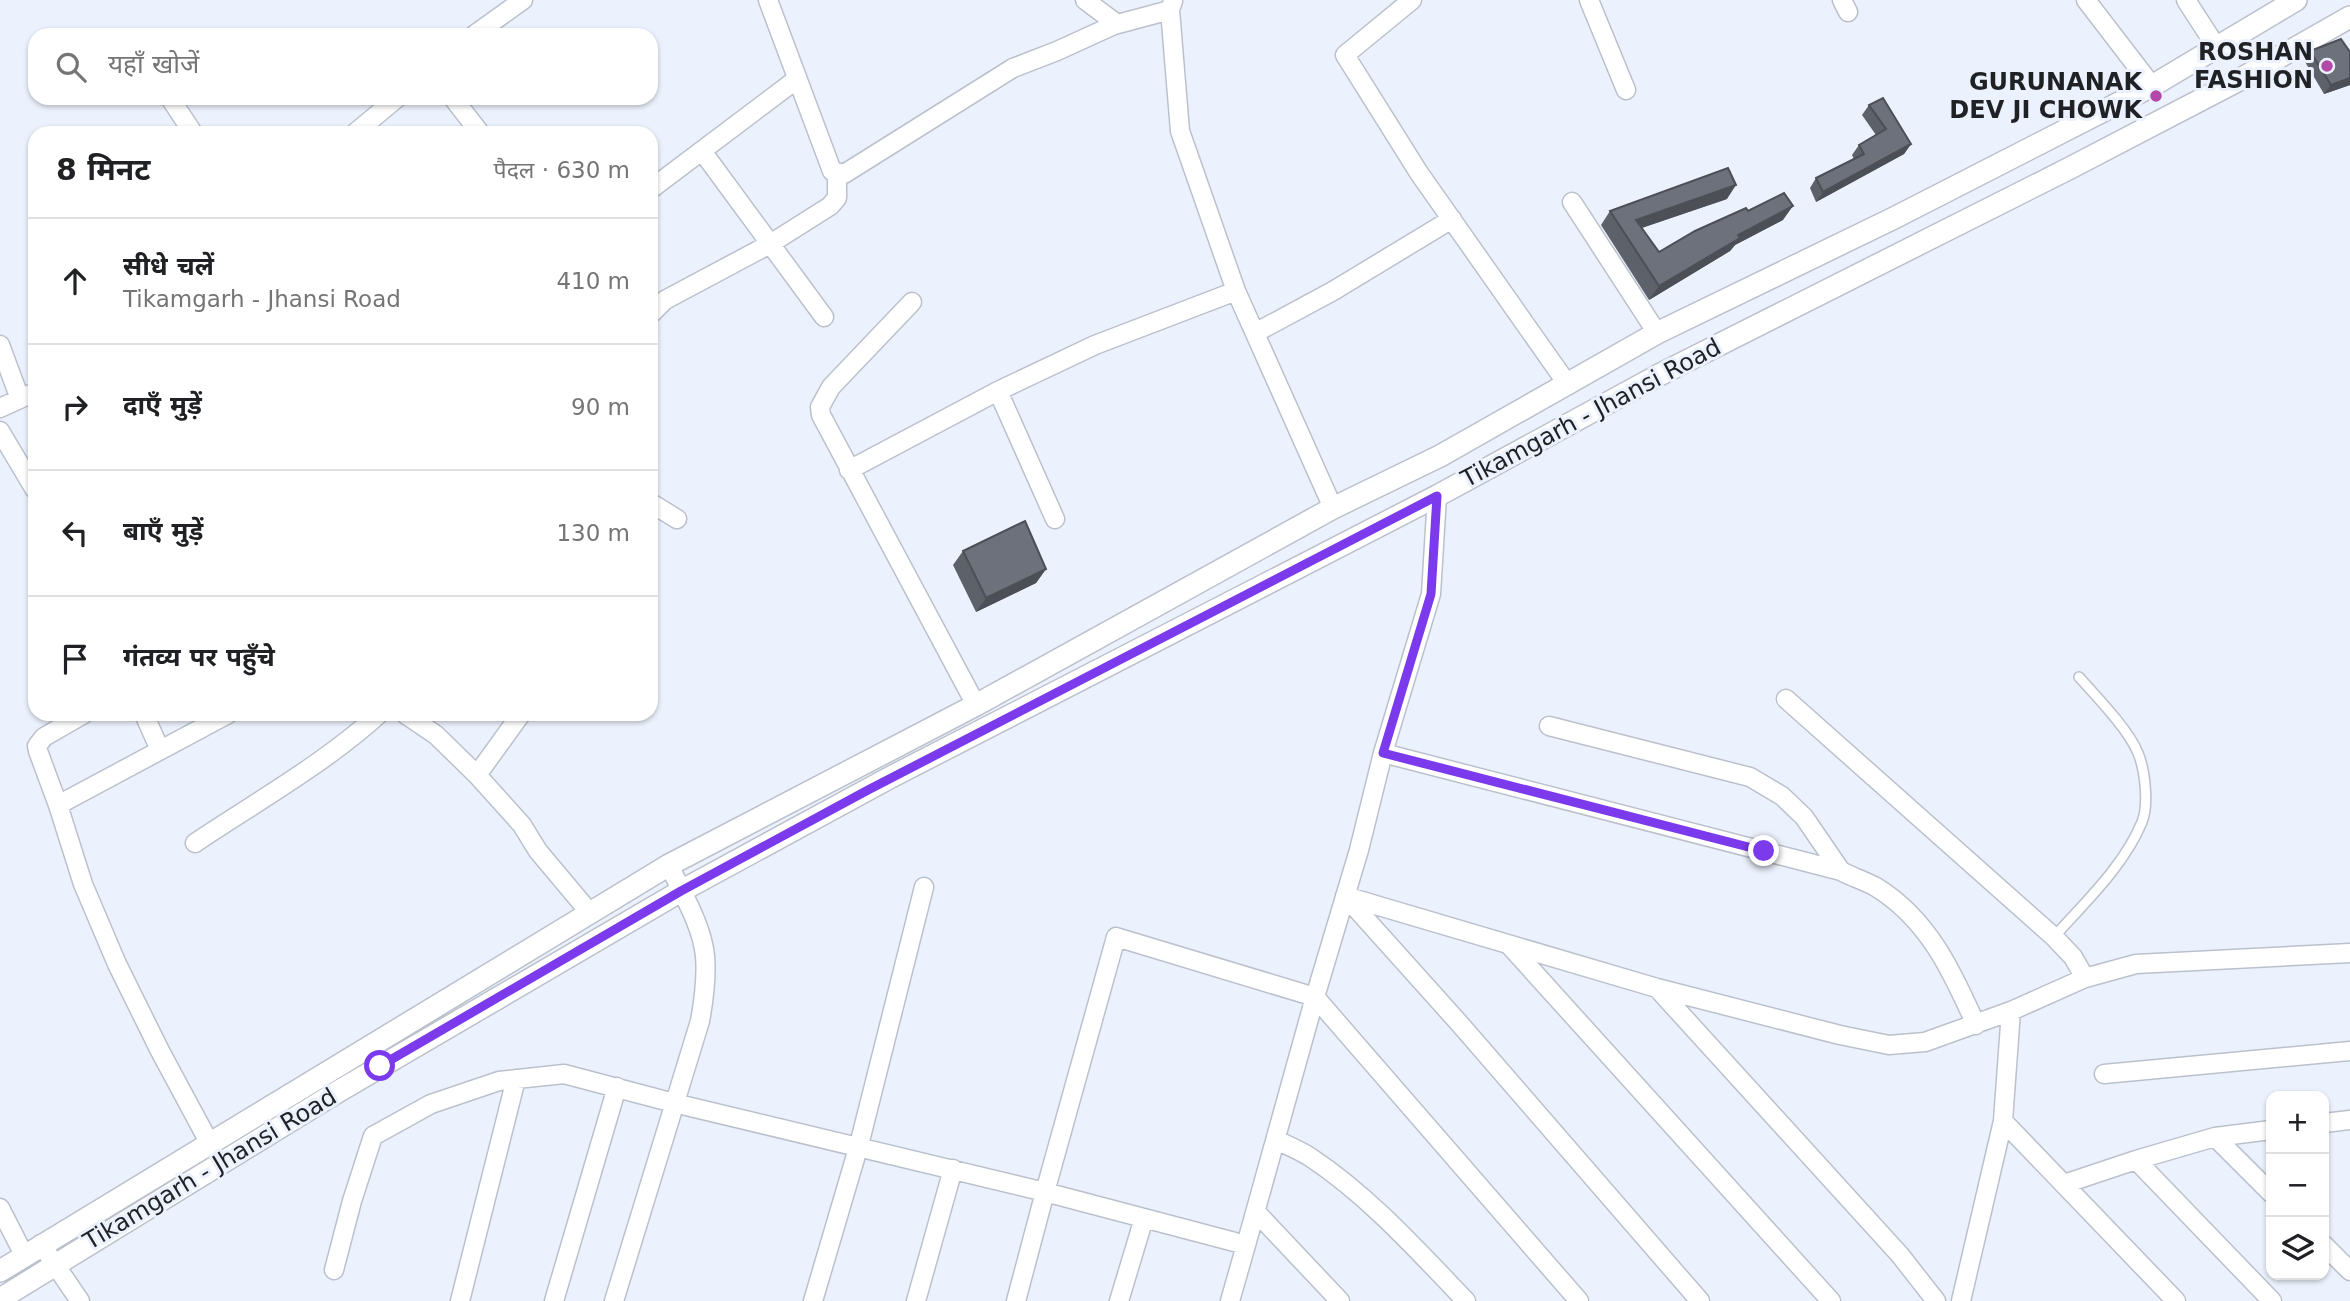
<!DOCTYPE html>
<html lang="hi">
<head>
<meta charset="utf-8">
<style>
  :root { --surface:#fff; --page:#f6f6f6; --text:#202124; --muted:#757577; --line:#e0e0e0 }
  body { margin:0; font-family:"DejaVu Sans","Noto Sans Devanagari",sans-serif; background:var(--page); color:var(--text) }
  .controls { position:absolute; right:21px; bottom:21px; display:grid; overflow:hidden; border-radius:14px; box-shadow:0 2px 5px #0004 }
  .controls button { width:63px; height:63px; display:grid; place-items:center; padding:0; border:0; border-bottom:2px solid var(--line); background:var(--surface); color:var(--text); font:35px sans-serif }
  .stop { position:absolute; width:21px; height:21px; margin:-16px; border:5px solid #7c3aed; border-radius:50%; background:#fff }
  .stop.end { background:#7c3aed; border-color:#fff; box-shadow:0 2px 7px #0008 }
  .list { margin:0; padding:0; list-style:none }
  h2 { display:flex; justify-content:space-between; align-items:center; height:91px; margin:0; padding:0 28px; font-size:30px }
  h2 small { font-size:23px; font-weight:400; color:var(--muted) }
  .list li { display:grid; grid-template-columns:46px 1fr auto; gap:21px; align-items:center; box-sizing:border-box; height:126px; padding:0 28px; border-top:2px solid var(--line) }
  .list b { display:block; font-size:26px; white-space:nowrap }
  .list p { margin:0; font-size:23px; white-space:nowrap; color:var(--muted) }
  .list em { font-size:23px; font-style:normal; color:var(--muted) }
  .icon { flex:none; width:38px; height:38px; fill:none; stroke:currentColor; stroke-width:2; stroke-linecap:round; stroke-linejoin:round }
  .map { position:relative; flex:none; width:2350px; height:1301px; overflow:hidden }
  .search { position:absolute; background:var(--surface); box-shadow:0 2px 5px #0004; left:28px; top:28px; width:630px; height:77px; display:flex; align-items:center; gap:18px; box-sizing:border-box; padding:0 24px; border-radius:21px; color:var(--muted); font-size:26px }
  .panel { position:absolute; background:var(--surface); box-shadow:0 2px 5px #0004; left:28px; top:126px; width:630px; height:595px; border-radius:21px }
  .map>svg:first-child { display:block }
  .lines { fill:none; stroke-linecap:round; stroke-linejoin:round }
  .service-casing { stroke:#bbc1cc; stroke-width:12 }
  .minor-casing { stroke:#bbc1cc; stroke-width:21 }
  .tertiary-casing { stroke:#bbc1cc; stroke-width:24 }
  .service { stroke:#fff; stroke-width:9 }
  .minor { stroke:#fff; stroke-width:18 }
  .tertiary { stroke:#fff; stroke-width:21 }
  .wall { fill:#5d616a }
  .shaded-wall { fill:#4c4f56 }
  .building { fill:#6c717b; stroke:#4c4f56; stroke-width:2 }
  .route { stroke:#7c3aed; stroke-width:9 }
  .poi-dot { fill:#b448a8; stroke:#ecf2fd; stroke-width:2.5 }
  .labels { text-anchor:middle; stroke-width:6; stroke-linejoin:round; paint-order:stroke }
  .poi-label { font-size:24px; font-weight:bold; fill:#1f2125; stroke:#ecf2fd; text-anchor:end }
  .street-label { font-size:24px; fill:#1f2125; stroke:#ecf2fd }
</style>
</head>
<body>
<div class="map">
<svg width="2350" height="1301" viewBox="0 0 2350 1301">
  <rect width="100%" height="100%" fill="#ecf2fd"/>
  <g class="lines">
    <defs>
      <path id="service" d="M2054 937C2085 902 2124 866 2142 822 2149 805 2145 770 2138 753 2129 730 2096 696 2079 677"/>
      <path id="minor" d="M768 0 832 171 844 174 1013 68 1057 51 1114 25 1170 10
        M1085 0 1117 24
        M1412 0 1345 55 1419 173 1568 385
        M1589 0 1626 90
        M1842 0 1848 12
        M2086 0 2152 86
        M2186 0 2217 48
        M1173 1 1170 10 1180 131 1236 291 1333 508
        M474 35 523 0
        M170 98 193 133
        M453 98 480 133
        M355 133 397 98
        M702 151 824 317
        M651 189 797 79
        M1572 202 1657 333
        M912 302 831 387 820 407 821 415 976 705
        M651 314 665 300 770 244 830 206 837 198V172
        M1255 333 1333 291 1452 219
        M0 345 20 399
        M998 391 1055 519
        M0 408 35 392
        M0 431 35 490
        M849 470 998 391 1095 345 1236 291
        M651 503 677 519
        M1786 699 2054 937 2073 957 2085 978
        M84 714 44 737 37 746 38 751 58 805 83 884 117 964 160 1051 210 1144
        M144 714 160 750
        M405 714 436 735 477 775 522 825 538 851 590 913
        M1549 726 1750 777 1782 796 1804 817 1841 871
        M1383 753 1841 871C1852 877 1865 881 1876 887 1928 919 1952 971 1976 1025
        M477 775 521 714
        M58 805 228 714
        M195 843C256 802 324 764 379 714
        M1345 896 1657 988 1840 1035 1889 1045 1925 1042 2011 1011 2085 978 2136 964 2350 953
        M1345 896 1459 1023 1700 1301
        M1510 946 1831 1301
        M1657 988 1900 1255 1936 1301
        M1315 997 1246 1245 1045 1192 1116 937 1315 997 1359 850 1383 753 1431 594 1437 496
        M1315 997 1579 1301
        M2104 1074 2350 1051
        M2003 1121 2176 1301
        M2324 1123 2350 1120
        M2215 1137 2271 1193
        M1276 1140C1287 1145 1299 1150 1310 1157 1369 1196 1418 1251 1466 1301
        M2136 1160 2272 1301
        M2064 1184 2136 1160 2215 1137 2271 1130
        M0 1208 24 1255
        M1256 1212 1340 1301
        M41 1244 80 1301
        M2324 1245 2350 1271
        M334 1270 352 1201 373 1136 431 1104 499 1081 564 1074 674 1103 1045 1192 1016 1301
        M460 1301 516 1079
        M554 1301 617 1087
        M614 1301 700 1021C704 999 707 978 705 956 702 925 682 893 669 865
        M813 1301 859 1145 924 887
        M916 1301 953 1169
        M1119 1301 1144 1218
        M1230 1301 1246 1245
        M1961 1301 2003 1121 2011 1011"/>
      <path id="tertiary" d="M0 1271 669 865 976 705 1333 508 1440 456 1657 333 1894 218 2152 86 2296 0
        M0 1299 339 1091 681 891 891 777 1437 496 1659 375 2070 168 2237 81 2350 17"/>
    </defs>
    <use href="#service" class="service-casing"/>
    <use href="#minor" class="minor-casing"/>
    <use href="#tertiary" class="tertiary-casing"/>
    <use href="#service" class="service"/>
    <use href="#minor" class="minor"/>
    <use href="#tertiary" class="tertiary"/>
  </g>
  <path class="wall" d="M2310 51 2350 52V85L2324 94 2304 60Z
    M1869 105 1911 144 1904 154 1816 202 1810 188 1816 178 1854 159 1852 155 1859 145 1876 135 1862 115Z
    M1727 199 1642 228 1659 252 1783 220 1735 245 1730 251 1649 300 1601 225 1610 211Z
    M963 551 1046 569 1036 583 976 612 953 565Z"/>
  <path class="shaded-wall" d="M2350 78V85L2324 94 2331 85Z
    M1911 144 1904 154 1816 202 1823 192Z
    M1736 185 1727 199 1626 233 1636 220Z
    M1793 206 1783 220 1735 245 1730 251 1649 300 1659 286 1738 235Z
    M1046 569 1036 583 976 612 986 598Z"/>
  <path class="building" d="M2341 39 2350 52V78L2331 85 2310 51Z
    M1883 98 1911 144 1823 192 1816 178 1864 154 1859 145 1886 129 1869 105Z
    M1728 168 1736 185 1636 220 1659 252 1695 231 1746 208 1748 211 1784 193 1793 206 1738 235 1740 238 1659 286 1610 211Z
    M1025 521 1046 569 986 598 963 551Z"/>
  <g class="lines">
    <path class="route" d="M380 1066 681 891 868 790 1437 496 1431 594 1383 753 1764 851"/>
  </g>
  <g class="poi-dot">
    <circle cx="2327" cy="66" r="7"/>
    <circle cx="2156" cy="96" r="7"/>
  </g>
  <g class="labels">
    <g class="poi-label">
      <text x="2313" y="60">ROSHAN<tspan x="2313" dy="28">FASHION</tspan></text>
      <text x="2142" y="90">GURUNANAK<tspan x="2142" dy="28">DEV JI CHOWK</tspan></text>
    </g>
    <g class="street-label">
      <text transform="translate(1591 413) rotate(-28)" y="8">Tikamgarh - Jhansi Road</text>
      <text transform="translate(210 1169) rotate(-31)" y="8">Tikamgarh - Jhansi Road</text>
    </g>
  </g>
</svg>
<div class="controls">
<button>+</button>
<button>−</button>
<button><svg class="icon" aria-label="layers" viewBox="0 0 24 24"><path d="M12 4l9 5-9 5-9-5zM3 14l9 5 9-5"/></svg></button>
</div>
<div class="stop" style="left:380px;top:1066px"></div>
<div class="stop end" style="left:1764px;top:851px"></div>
<div class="search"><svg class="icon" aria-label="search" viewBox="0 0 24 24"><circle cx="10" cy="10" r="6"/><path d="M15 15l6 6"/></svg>यहाँ खोजें</div>
<section class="panel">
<h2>8 मिनट<small>पैदल · 630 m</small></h2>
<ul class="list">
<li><svg class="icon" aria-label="ahead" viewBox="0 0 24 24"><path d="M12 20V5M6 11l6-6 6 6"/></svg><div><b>सीधे चलें</b><p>Tikamgarh - Jhansi Road</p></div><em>410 m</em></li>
<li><svg class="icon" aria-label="right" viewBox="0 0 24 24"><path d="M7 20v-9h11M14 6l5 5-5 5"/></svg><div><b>दाएँ मुड़ें</b></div><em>90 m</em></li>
<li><svg class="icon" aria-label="left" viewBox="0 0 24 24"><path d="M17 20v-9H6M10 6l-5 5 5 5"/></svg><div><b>बाएँ मुड़ें</b></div><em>130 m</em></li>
<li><svg class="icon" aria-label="arrive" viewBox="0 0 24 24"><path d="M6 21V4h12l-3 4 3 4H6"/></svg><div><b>गंतव्य पर पहुँचे</b></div></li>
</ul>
</section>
</div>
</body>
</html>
